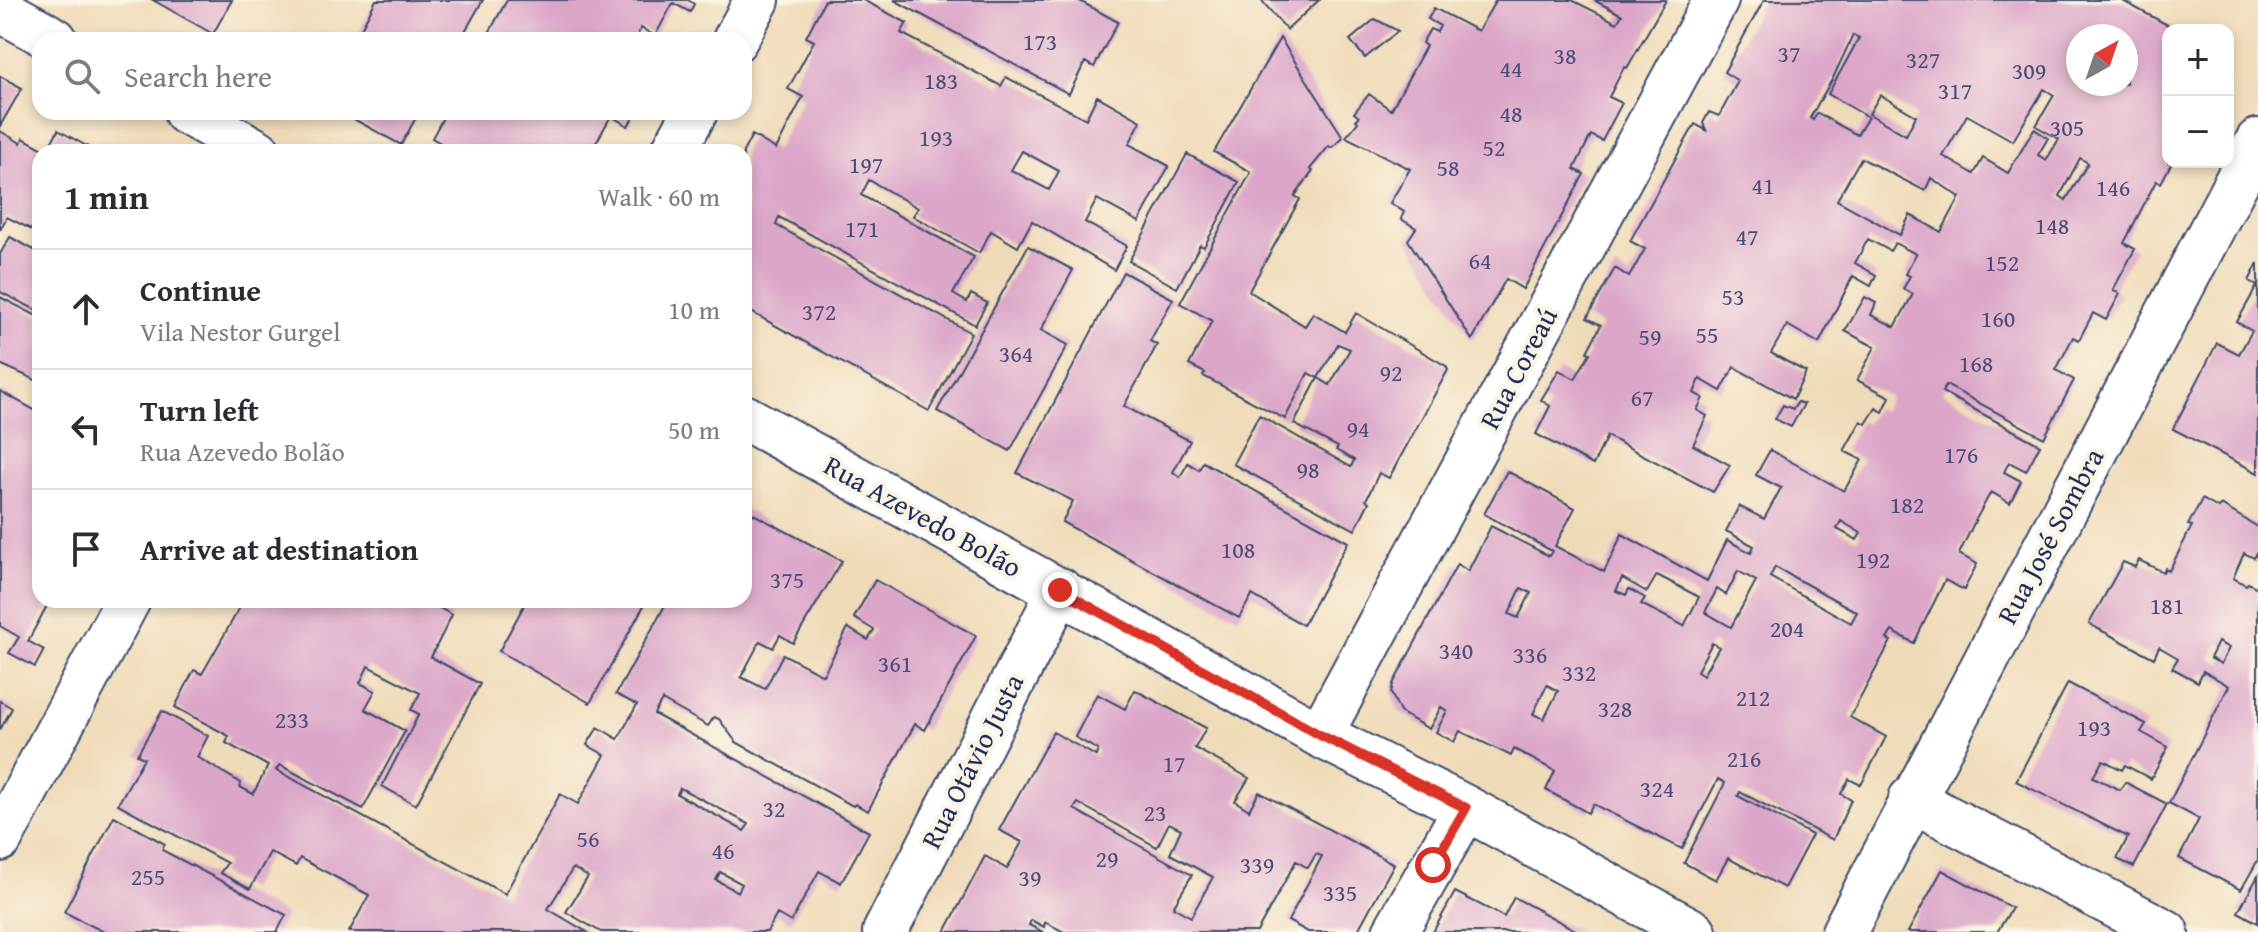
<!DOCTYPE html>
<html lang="en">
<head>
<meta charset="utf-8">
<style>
  :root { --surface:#fff; --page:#f7f7f7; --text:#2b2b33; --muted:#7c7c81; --line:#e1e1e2 }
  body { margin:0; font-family:"Gentium Book Plus",serif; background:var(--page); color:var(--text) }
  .controls { position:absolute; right:24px; top:24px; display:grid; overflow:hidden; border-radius:16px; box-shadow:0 4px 12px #0003 }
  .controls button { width:72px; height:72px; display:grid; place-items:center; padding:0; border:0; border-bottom:2px solid var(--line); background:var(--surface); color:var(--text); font:40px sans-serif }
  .compass { position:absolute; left:2066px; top:24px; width:72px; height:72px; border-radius:50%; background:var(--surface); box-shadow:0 4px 12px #0003; rotate:40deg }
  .stop { position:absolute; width:24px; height:24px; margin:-18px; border:6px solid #d93025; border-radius:50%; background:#fff }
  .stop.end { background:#d93025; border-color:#fff; box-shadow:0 2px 8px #0008 }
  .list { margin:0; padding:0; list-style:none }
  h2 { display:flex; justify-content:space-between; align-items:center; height:104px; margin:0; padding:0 32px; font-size:34px }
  h2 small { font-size:26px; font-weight:400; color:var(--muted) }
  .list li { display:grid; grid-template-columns:52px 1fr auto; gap:24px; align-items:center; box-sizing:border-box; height:120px; padding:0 32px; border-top:2px solid var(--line) }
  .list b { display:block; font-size:30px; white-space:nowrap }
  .list p { margin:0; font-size:26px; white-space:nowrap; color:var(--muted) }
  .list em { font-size:26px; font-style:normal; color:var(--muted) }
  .icon { flex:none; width:44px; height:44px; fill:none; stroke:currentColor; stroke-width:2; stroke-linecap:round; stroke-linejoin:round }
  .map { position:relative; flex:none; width:2258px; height:932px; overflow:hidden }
  .search { position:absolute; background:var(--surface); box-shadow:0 4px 12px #0003; left:32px; top:32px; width:720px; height:88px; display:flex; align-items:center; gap:20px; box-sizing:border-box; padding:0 28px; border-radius:24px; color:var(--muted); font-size:30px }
  .panel { position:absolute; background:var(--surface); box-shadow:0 4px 12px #0003; left:32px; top:144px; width:720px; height:464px; border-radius:24px }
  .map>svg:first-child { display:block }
  .building { fill:#dca6c9; fill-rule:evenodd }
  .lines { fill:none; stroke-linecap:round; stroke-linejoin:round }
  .minor-casing { stroke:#3b496c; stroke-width:48 }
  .minor { stroke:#fff; stroke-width:44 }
  .route { stroke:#d93025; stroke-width:10 }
  .labels { text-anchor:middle; stroke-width:8; stroke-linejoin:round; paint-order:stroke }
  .number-label { font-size:24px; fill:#4b4d79 }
  .street-label { font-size:28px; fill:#1b2f5e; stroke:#fcf5e5 }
</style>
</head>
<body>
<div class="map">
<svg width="2258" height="932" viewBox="0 0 2258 932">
  <rect width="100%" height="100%" fill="#fcf5e5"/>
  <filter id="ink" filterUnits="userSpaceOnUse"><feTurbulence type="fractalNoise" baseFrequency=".0125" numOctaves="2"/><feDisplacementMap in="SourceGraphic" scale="16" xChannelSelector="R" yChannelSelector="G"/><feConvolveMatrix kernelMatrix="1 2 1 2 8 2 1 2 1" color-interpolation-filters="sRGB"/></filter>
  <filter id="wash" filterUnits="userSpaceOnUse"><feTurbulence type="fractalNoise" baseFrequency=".006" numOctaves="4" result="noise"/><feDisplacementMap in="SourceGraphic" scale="32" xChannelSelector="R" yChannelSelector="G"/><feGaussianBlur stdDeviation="1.8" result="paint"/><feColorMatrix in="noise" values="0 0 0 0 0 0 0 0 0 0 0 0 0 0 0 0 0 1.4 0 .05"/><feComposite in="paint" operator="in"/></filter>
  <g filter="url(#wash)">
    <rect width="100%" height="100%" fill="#f0dbb9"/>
    <g id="blocks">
      <path class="building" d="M153 0H232L213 34Z
        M376 0H483L460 40H355Z
        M507 0H688L694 4 690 12 673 3 655 36 641 28 635 40H485Z
        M825 0H863L907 23 901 33 1001 86 1006 77 1086 119 1097 96 1141 121 1129 144 1169 166 1139 222 1097 199 1085 222 1127 246 1114 270 1032 221 1018 247 991 231 979 253 913 216 918 208 869 180 861 195 974 257 953 294 967 302 971 294 987 303 975 325 779 217 776 225 971 333 929 411 744 308 746 200 744 199 743 152 752 135 776 149 803 97 788 89 814 41 806 37ZM1022 151 1059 171 1049 190 1011 170Z
        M894 0H1078L1118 22 1094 67 1085 62 1069 94Z
        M1261 0H1319L1287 30Z
        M1496 0H1572L1617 23 1622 15 1594 0H1666L1627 68 1624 67 1609 97 1622 103 1602 141 1591 135 1574 169 1584 174 1523 289 1506 279 1472 340 1408 240 1416 228 1401 219 1404 212 1390 203 1410 169 1346 137 1358 122 1356 120 1359 117 1354 113 1369 94 1391 110 1426 46 1422 43 1430 29 1437 32 1440 26 1428 19 1434 8 1478 31Z
        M1764 0H2121L2177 30H2168V162H2172L2161 183 2156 181 2124 243 2135 249 2113 290 2120 294 2106 320 2093 313 2079 340 2073 337 2056 370 2074 380 2044 438 1946 385 1942 392 2040 445 2026 471 2009 462 2004 472 2021 481 2010 503 1991 492 1975 521 1959 554 1977 564 1964 590 1945 580 1914 643 1892 631 1887 639 1891 641 1850 717 1886 737 1861 785 1849 779 1841 794 1851 800 1833 840 1740 792 1738 796 1812 835 1784 888 1728 858 1716 880 1684 863 1725 783 1718 779 1682 849 1593 804 1588 813 1546 790 1555 771 1514 749 1511 756 1460 731 1454 742 1436 732 1447 711 1441 707 1429 729 1400 712 1391 693 1393 684 1457 564 1468 571 1491 526 1549 556 1552 551 1484 514 1507 471 1575 508 1555 546 1604 572 1622 534 1707 581 1727 540 1751 553 1754 546 1726 531 1739 506 1764 519 1781 488 1756 475 1770 450 1844 491 1862 460 1844 451 1861 421 1866 424 1876 408 1883 412 1890 397 1857 380 1875 347 1845 331 1865 297 1876 303 1871 315 1895 327 1913 294 1903 289 1910 276 1905 274 1916 254 1895 243 1890 251 1868 239 1855 263 1876 275 1871 286 1853 276 1819 343 1787 325 1771 353 1806 372 1793 399 1734 367 1721 391 1700 379 1694 393 1703 398 1697 410 1707 416 1693 445 1730 465 1713 492 1607 436 1593 465 1536 434 1550 406 1541 400 1559 370 1575 379 1590 353 1587 352 1601 325 1587 318 1615 268 1629 277 1645 249 1630 241 1673 163 1695 124 1706 130 1703 123 1709 112 1719 116 1738 81 1724 72ZM1853 35 1859 38 1828 94 1868 117 1857 135 1817 113 1813 120 1810 118 1833 78ZM2078 36H2126V84H2078ZM2044 89 2054 95 2036 126 2059 139 2046 160 2038 155 2048 138 2034 129 2008 173 1983 158 1974 174 1943 156 1967 115 2013 141ZM1880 95 1916 116 1906 135 1869 114ZM1861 158 1925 191 1931 178 1960 197 1941 232 1910 215 1900 235 1837 200ZM2080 158 2088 163 2066 200 2060 196ZM1841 521 1861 533 1857 540 1837 529ZM1775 567 1857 612 1851 623 1770 577ZM1738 571 1756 581 1731 627 1705 612 1717 589 1726 595ZM1657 575 1699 597 1684 626 1641 604 1645 598 1629 589 1626 595 1616 591 1622 578 1647 592ZM1521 588 1531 593 1518 618 1509 614ZM1712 643 1719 647 1703 675 1697 671ZM1547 685 1558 691 1544 719 1533 714Z
        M1375 19 1398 31 1365 58 1350 40Z
        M1280 38 1343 137 1332 148 1329 146 1310 169 1313 171 1295 196 1300 199 1249 291 1305 326 1313 313 1345 332 1356 313 1446 366 1448 370 1389 478 1379 473 1366 500 1369 502 1355 530 1233 464 1259 415 1351 467 1354 460 1336 450 1338 447 1294 424 1318 378 1330 385 1350 349 1338 344 1318 378 1308 373 1285 419 1203 376 1205 373 1189 365 1212 321 1180 303 1251 172 1214 152Z
        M0 76 22 88 0 126Z
        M341 112H419L401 145Z
        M446 112H636L628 126 611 116 591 152H457L432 138Z
        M58 130 97 152H40V234L7 217 0 230V131L21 143 23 138 47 151Z
        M1187 154 1239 182 1204 247 1200 245 1177 288 1129 261Z
        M10 237 40 253V312L0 292V254Z
        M1028 246 1073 270 1041 330 1068 345 1010 451 937 411Z
        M2258 263V473L2173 429 2217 343 2239 354 2252 331 2237 322 2257 286 2249 281Z
        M1123 272 1173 299 1150 341 1157 345 1124 406 1190 441 1173 472 1180 477 1188 463 1199 470 1203 462 1348 542 1303 625 1252 595 1239 618 1062 522 1073 501 1017 473Z
        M0 297 39 317 40 382 0 364Z
        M0 391 40 413V600H50L28 641 44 650 35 667 9 653 19 637 0 626Z
        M1798 402 1804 404 1791 427 1775 419 1783 405 1793 409Z
        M2202 499 2218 508 2221 505 2258 527V551L2254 558 2244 553 2233 578 2246 585 2248 583 2258 588V860L2241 890 2179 858 2199 819 2169 803 2229 686 2203 671 2198 682 2172 668 2178 658 2159 647 2154 658 2089 624 2123 562 2135 567 2139 560 2163 572 2165 568 2169 571 2192 526 2188 525ZM2218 642 2229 648 2221 664 2210 658Z
        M744 509 842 561 793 643 780 635 773 648 760 641 741 677 765 689 783 654 823 675 848 628 868 640 874 630 854 618 875 580 976 636 925 730 915 724 868 811 855 804 853 806 736 742 719 719 714 717 708 726 662 700 654 714 869 832 841 883 819 871 791 922 777 914 767 932H601L566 912 588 877 573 868 548 909 587 932H349L369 895 300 858 296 866 270 852 250 889 220 873 227 863 118 804 144 758 137 755 162 711 208 736 197 757 241 783 240 787 253 794 268 766 226 743 229 736 175 707 194 670 202 674 244 600H425L452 615 431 657 480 684 416 805 382 786 419 714 411 710 420 693 368 666 360 683 375 691 365 709 405 731 363 809 280 765 276 770 505 894 560 794 578 804 605 755 587 745 598 727 618 739 637 705 616 694 668 600H744ZM680 788 749 824 744 831 677 794ZM720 872 742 884 738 892 716 880Z
        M527 600H647L590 703 499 651Z
        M2068 683 2146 724 2141 732 2168 747 2151 779 2125 765 2122 770 2103 760 2093 777 2120 790 2125 782 2167 804 2134 867 2117 859 2128 837 2016 781Z
        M1135 690 1206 728 1195 748 1249 778 1235 801 1249 810 1259 792 1394 864 1357 932H1308L1288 921 1322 856 1316 854 1308 868 1296 861 1257 932H1064L1045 922 1044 927 1031 920 1029 925 1043 932H945L985 856 1007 869 1022 842 999 830 1053 732 1096 756 1098 750 1075 737 1097 694 1125 709ZM1078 803 1157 847 1169 823 1181 829 1170 854 1213 877 1191 917 1173 907 1192 875 1074 809Z
        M0 701 12 708 0 730Z
        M114 816 165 844 162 850 286 915 277 932H104L64 912Z
        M1942 870 2012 908 1997 932H1908Z
        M2258 876V923L2238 912Z
        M1455 892 1504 917 1514 897 1579 932H1433Z"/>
    </g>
  </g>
  <g filter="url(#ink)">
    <use href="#blocks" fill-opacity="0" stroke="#3b496c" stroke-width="2"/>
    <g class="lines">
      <defs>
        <path id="minor" d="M0 9 55 40
          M735 40 757 0
          M186 112 258 152
          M673 152 695 112
          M744 417 1320 735 1466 808 1694 932
          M1320 735 1716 0
          M1911 799 2166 932
          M0 839 128 600
          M885 932 1060 590
          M1395 932 1466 808
          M1844 932 2258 141"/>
      </defs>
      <use href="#minor" class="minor-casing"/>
      <use href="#minor" class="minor"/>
    </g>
  </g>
  <g class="lines" filter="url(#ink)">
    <path class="route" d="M1060 590 1320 735 1466 808 1433 865"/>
  </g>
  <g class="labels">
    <g class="number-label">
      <text x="1040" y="50">173</text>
      <text x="1789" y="62">37</text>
      <text x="1565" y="64">38</text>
      <text x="1923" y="68">327</text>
      <text x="1511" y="77">44</text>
      <text x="2029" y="79">309</text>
      <text x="941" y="89">183</text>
      <text x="1955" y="99">317</text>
      <text x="1511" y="122">48</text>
      <text x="2067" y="136">305</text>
      <text x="936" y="146">193</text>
      <text x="1494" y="156">52</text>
      <text x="866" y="173">197</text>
      <text x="1448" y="176">58</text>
      <text x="1763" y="194">41</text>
      <text x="2113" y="196">146</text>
      <text x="2052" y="234">148</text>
      <text x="862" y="237">171</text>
      <text x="1747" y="245">47</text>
      <text x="1480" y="269">64</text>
      <text x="2002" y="271">152</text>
      <text x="1733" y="305">53</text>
      <text x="819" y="320">372</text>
      <text x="1998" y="327">160</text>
      <text x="1707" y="343">55</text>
      <text x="1650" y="345">59</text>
      <text x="1016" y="362">364</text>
      <text x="1976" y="372">168</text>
      <text x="1391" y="381">92</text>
      <text x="1642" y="406">67</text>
      <text x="1358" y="437">94</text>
      <text x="1961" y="463">176</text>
      <text x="1308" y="478">98</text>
      <text x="1907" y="513">182</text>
      <text x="1238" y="558">108</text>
      <text x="1873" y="568">192</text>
      <text x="787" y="588">375</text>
      <text x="2167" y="614">181</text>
      <text x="1787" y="637">204</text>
      <text x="1456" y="659">340</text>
      <text x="1530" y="663">336</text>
      <text x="895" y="672">361</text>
      <text x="1579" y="681">332</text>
      <text x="1753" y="706">212</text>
      <text x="1615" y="717">328</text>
      <text x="292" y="728">233</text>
      <text x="2094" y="736">193</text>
      <text x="1744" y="767">216</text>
      <text x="1174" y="772">17</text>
      <text x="1657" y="797">324</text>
      <text x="774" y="817">32</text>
      <text x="1155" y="821">23</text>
      <text x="588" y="847">56</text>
      <text x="723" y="859">46</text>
      <text x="1107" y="867">29</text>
      <text x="1257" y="873">339</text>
      <text x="148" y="885">255</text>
      <text x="1030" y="886">39</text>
      <text x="1340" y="901">335</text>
    </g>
    <g class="street-label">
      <text transform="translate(1518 368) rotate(-62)" y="10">Rua Coreaú</text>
      <text transform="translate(923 516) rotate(29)" y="10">Rua Azevedo Bolão</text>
      <text transform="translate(2050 536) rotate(-62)" y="10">Rua José Sombra</text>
      <text transform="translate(972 761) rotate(-63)" y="10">Rua Otávio Justa</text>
    </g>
  </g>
</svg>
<div class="controls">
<button>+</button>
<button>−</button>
</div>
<svg class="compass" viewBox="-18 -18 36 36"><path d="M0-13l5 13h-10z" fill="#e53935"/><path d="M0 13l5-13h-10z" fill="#7c7c81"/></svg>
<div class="stop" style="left:1433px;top:865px"></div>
<div class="stop end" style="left:1060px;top:590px"></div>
<div class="search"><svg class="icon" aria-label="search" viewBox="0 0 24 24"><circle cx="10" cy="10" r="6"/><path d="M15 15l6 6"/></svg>Search here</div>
<section class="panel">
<h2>1 min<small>Walk · 60 m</small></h2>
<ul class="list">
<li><svg class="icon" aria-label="ahead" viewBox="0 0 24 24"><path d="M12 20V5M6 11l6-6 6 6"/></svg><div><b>Continue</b><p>Vila Nestor Gurgel</p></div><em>10 m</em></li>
<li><svg class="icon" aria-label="left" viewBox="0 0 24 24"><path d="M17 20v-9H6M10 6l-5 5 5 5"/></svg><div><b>Turn left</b><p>Rua Azevedo Bolão</p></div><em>50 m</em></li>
<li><svg class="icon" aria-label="arrive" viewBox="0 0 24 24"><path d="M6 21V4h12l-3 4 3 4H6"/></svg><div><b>Arrive at destination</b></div></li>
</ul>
</section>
</div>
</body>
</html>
